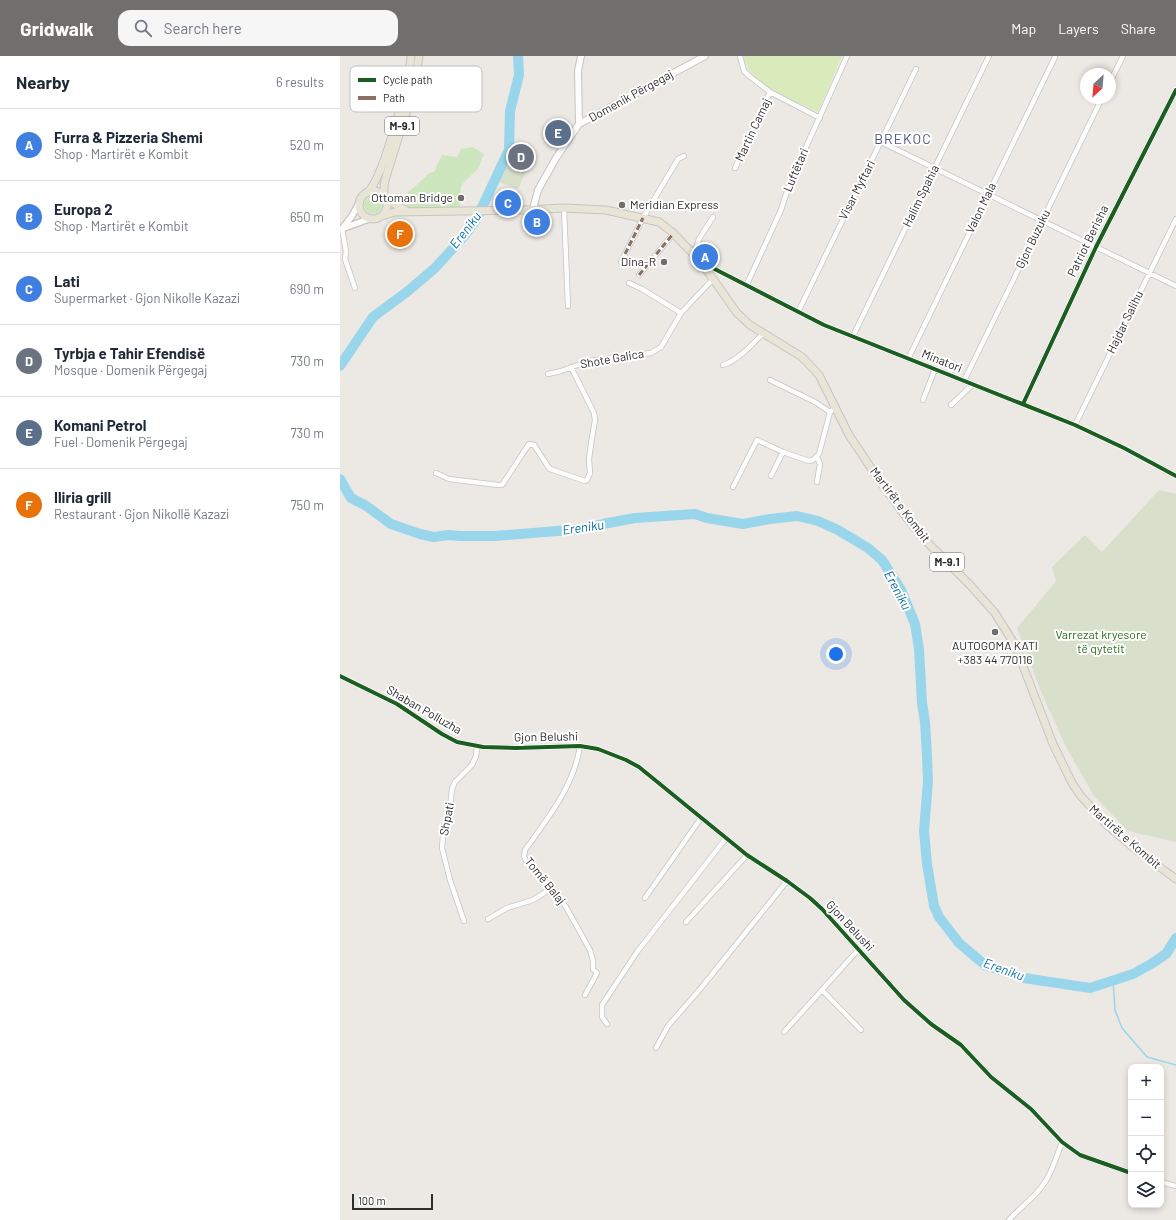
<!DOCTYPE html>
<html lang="en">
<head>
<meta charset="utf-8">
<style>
  :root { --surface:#fff; --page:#f6f6f7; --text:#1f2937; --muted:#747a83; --line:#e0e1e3; --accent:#706f6e }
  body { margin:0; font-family:Barlow,sans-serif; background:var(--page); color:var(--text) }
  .controls { position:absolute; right:12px; bottom:12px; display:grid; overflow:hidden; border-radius:8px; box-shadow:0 2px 6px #0003 }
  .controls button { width:36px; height:36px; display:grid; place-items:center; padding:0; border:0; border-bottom:1px solid var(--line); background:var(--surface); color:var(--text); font:20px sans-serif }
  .compass { position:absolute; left:740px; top:12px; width:36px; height:36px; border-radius:50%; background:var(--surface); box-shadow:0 2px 6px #0003; rotate:206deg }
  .scale { position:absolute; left:12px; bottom:10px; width:81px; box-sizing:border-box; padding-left:4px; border:2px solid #2e2e2e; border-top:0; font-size:11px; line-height:14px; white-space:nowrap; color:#2e2e2e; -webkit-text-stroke:3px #fff; paint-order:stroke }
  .you { position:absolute; left:496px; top:598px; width:14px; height:14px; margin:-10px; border:3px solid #fff; border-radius:50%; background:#1a73e8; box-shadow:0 0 0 6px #1a73e833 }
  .badge { display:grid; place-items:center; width:26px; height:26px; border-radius:50%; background:var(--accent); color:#fff; font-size:13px; font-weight:700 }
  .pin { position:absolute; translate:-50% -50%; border:2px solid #fff; box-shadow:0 1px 4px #0006 }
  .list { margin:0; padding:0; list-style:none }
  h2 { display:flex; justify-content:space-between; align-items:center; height:52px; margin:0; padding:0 16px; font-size:17px }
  h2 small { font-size:13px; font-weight:400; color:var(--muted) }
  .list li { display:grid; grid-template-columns:26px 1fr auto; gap:12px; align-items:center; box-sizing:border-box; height:72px; padding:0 16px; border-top:1px solid var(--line) }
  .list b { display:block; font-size:15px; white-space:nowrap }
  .list p { margin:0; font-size:13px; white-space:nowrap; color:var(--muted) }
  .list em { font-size:13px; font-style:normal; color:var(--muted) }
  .icon { flex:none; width:22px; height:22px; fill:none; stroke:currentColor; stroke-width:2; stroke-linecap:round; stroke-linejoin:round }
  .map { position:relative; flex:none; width:836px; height:1164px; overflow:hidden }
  header { display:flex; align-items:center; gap:24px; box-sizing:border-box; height:56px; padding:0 20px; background:var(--accent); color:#fff }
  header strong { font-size:19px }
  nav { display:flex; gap:22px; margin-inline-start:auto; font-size:14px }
  .search { width:280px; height:36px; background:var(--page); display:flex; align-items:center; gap:10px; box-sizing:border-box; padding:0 14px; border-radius:12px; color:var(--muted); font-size:15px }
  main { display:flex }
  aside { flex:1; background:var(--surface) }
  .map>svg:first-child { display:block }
  .green { fill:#cee6be }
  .cemetery { fill:#d8e0cc }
  .pitch { fill:#d9eabb }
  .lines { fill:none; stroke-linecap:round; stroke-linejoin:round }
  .stream { stroke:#99d6ec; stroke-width:1.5 }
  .river { stroke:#99d6ec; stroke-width:10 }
  .minor-casing { stroke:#c5c4c5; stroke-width:6 }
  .tertiary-casing { stroke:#c5c4c5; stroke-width:8 }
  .secondary-casing { stroke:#c5c4c5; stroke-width:8 }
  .primary-casing { stroke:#c6c5c4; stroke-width:9 }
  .minor { stroke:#fcfcfb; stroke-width:4.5 }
  .tertiary { stroke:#fcfcfb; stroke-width:5.5 }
  .secondary { stroke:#fcfcfb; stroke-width:6 }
  .primary { stroke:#e8e4d6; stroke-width:7 }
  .quiet { stroke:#8d6e63; stroke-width:3; stroke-dasharray:6 3; stroke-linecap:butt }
  .cycleway-casing { stroke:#fff; stroke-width:6 }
  .cycleway { stroke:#1b5e20; stroke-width:4 }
  .poi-dot { fill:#706f6e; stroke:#fff; stroke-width:1.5 }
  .labels { text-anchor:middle; stroke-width:4; stroke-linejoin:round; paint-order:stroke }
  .shield { fill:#fff; stroke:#6d6d6d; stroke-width:1 }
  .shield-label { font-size:11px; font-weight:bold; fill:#2e2e2e }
  .street-label { font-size:12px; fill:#2e2e2e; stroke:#fff }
  .poi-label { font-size:12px; fill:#2e2e2e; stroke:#fff; text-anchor:end }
  .park-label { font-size:12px; fill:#2c6e1b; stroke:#fff }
  .water-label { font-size:13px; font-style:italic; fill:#0d6fa3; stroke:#fff }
  .quarter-label { font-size:14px; letter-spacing:1px; fill:#4d5680; stroke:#fff }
  .key { fill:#fff; stroke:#c0c0c0; stroke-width:1 }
  .key-label { font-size:11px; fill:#2e2e2e }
</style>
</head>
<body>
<header>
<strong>Gridwalk</strong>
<div class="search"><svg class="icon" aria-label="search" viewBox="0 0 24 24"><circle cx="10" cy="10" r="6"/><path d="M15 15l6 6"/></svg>Search here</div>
<nav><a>Map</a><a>Layers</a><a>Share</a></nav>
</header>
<main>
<aside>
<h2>Nearby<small>6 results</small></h2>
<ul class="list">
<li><span class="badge" style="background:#3f7fe0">A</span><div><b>Furra &amp; Pizzeria Shemi</b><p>Shop · Martirët e Kombit</p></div><em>520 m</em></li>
<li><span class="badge" style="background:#3f7fe0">B</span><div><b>Europa 2</b><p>Shop · Martirët e Kombit</p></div><em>650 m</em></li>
<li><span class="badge" style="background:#3f7fe0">C</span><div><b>Lati</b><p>Supermarket · Gjon Nikolle Kazazi</p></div><em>690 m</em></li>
<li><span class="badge" style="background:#6b7280">D</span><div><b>Tyrbja e Tahir Efendisë</b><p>Mosque · Domenik Përgegaj</p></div><em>730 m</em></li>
<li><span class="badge" style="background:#5c6f8a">E</span><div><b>Komani Petrol</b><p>Fuel · Domenik Përgegaj</p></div><em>730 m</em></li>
<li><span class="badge" style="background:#e8710a">F</span><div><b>Iliria grill</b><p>Restaurant · Gjon Nikollë Kazazi</p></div><em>750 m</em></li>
</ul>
</aside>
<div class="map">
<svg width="836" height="1164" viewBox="0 0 836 1164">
  <rect width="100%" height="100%" fill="#ece8e4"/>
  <path class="green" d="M133 91 144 98 138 113 126 124 121 130 120 151 67 152V137L80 126 89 117 94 116 102 99 117 101 121 93Z
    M24 149a9 9 0 1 1 18 0a9 9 0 1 1-18 0Z"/>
  <path class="cemetery" d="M167 93 193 100 178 133 159 126Z
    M819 434 836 438V786L788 775 754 740 726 691 702 638 677 572 716 525 712 511 745 479 762 496Z"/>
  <path class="pitch" d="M404 0H502L478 56C456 45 406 28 404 0Z"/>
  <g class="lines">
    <path class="stream" d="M773 924 775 954 782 972 807 1001 836 1009"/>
    <path class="river" d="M0 310 33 261 68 235 95 212 125 179 137 162 169 94 170 55 179 19 178 0
      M0 423 11 442 25 449 51 468 80 478 94 481 108 479 121 480H155L242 473 263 468 295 462 355 458 367 462 403 468 430 463 457 460 478 465 498 474 528 492 542 504 561 534 575 568 579 593 582 647 585 666 587 699 588 725 584 775 587 808 594 850 599 861 619 887 645 909 684 922 750 932 793 918 811 908 826 898 836 882"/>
    <defs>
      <path id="minor" d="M400 0 404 15 408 19 430 36 480 62
        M770 26 783 0
        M541 86 836 230
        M395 112 430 36
        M224 152 228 250
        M2 173 6 195 5 203 15 232
        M354 199 359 183 373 161
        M281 206 303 162 338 103 344 100
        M363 207 484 269 735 369 784 392 836 420
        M299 219 333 178
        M289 227 302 233 341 257
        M407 228 441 154 449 129 507 0
        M458 256 576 13
        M513 280 649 0
        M568 303 715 1
        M383 309C399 304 412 288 424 277
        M208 318 221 315 249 305 311 297 321 291 341 257 373 223
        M430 324 475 346 490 356
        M624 325 762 42
        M583 344 595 313
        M683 348 756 191 836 34
        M611 349 633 328
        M735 369 836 163
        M477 401 480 408 477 426
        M96 417 109 423 158 429H162L189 388 194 389 207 409 210 413 245 425 247 424 250 417 249 403 251 388 255 364 254 357 231 311
        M431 420 443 396
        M393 431 417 384 443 396 469 405 473 404 479 398 490 356 495 352
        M0 620 57 648 102 678 117 686 143 691 176 692 240 690 258 693 286 704 299 711 407 799 447 825 470 842 482 853 564 944 591 968 621 989 651 1021 691 1053 722 1086 740 1099 791 1117
        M240 690C234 730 208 762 185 794L184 800 186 805 212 832 226 851 250 894 253 905V913L257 917 245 939
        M305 842 361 762
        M148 863 167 852 193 844 212 832
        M124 865 110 824 102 792 103 780 109 761 112 733 115 726 132 709 136 700 137 691
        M346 866 407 799
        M482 934 521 974
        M267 968 262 961V949L297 896 386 782
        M444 976 518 894
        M316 992 328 970 361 932 447 825
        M821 1126 836 1130
        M669 1164C680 1151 696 1141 705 1126 713 1114 717 1099 722 1086"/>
      <path id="tertiary" d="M4 172 29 163
        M2 173 12 160 20 145"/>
      <path id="secondary" d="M239 68 238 15 241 0
        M193 153 198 134 216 102 239 68 365 0"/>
      <path id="primary" d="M19 149a14 14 0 1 1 28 0a14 14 0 1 1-28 0Z
        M28 136C44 120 69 24 71 0
        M44 140V131L45 124 73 35 79 0
        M46 143 67 155
        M42 160 55 156 184 154 224 152 266 154 319 166 332 176 361 206 397 257 410 269 462 301 479 319 509 379 539 424 566 461 586 485 630 529 655 557 675 589 713 688 732 727 740 739 766 768 794 792 836 823"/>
    </defs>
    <use href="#minor" class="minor-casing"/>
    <use href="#tertiary" class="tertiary-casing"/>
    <use href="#secondary" class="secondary-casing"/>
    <use href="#primary" class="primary-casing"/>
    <use href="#minor" class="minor"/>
    <use href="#tertiary" class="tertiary"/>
    <use href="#secondary" class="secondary"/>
    <use href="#primary" class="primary"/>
    <path class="quiet" d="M281 206 303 162
      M299 219 333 178"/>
    <defs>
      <path id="cycleway" d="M361 206 484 269 735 369 784 392 836 420
        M683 348 756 191 836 34
        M0 620 57 648 102 678 117 686 143 691 176 692 240 690 258 693 286 704 299 711 407 799 447 825 470 842 482 853 564 944 591 968 621 989 651 1021 691 1053 722 1086 740 1099 791 1117"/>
    </defs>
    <use href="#cycleway" class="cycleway-casing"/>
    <use href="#cycleway" class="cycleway"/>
  </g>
  <g class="poi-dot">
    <circle cx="121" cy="142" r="4"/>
    <circle cx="282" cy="149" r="4"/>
    <circle cx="324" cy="206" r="4"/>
    <circle cx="655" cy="576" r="4"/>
  </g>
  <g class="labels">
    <g class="shield">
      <rect x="45" y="61" width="34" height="18" rx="3"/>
      <rect x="590" y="497" width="34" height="18" rx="3"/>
    </g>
    <g class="shield-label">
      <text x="62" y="74">M-9.1</text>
      <text x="607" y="510">M-9.1</text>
    </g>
    <g class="street-label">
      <text transform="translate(291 40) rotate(-29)" y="4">Domenik Përgegaj</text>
      <text transform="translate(413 74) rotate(-65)" y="4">Martin Camaj</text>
      <text transform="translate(456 114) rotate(-67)" y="4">Luftëtari</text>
      <text transform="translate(517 134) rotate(-63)" y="4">Visar Myftari</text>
      <text transform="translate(581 140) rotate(-64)" y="4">Halim Spahia</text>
      <text transform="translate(641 152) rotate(-64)" y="4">Valon Mala</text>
      <text transform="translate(693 183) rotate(-64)" y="4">Gjon Buzuku</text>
      <text transform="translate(748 185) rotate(-64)" y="4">Patriot Berisha</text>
      <text transform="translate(785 266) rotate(-64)" y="4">Hajdar Salihu</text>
      <text transform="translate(272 303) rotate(-10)" y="4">Shote Galica</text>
      <text transform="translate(602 305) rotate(22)" y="4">Minatori</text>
      <text transform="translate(560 449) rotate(53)" y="4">Martirët e Kombit</text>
      <text transform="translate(84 654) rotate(30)" y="4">Shaban Polluzha</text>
      <text transform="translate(206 681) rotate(-1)" y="4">Gjon Belushi</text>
      <text transform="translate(107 763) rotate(-79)" y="4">Shpati</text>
      <text transform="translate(785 781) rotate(41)" y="4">Martirët e Kombit</text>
      <text transform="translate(205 825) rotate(51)" y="4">Tomë Balaj</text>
      <text transform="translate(510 870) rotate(47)" y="4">Gjon Belushi</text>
    </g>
    <g class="poi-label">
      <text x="113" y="146">Ottoman Bridge</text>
      <text x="290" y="153" text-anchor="start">Meridian Express</text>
      <text x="316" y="210">Dina-R</text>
      <text x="655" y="594" text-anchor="middle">AUTOGOMA KATI<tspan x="655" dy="14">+383 44 770116</tspan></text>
    </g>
    <g class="park-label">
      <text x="761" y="583">Varrezat kryesore<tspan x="761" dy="14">të qytetit</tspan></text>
    </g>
    <g class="water-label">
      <text transform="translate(125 174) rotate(-52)" y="5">Ereniku</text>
      <text transform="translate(243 471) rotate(-8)" y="5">Ereniku</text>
      <text transform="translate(558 534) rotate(62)" y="5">Ereniku</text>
      <text transform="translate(664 913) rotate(20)" y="5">Ereniku</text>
    </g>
    <g class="quarter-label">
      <text x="563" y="88">BREKOC</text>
    </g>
  </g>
  <rect x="10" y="10" width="132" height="46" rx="6" class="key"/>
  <rect x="18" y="22" width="18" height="4" fill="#1b5e20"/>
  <rect x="18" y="40" width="18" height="4" fill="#8d6e63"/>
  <g class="key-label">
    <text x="43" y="28">Cycle path</text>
    <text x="43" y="46">Path</text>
  </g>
</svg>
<div class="controls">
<button>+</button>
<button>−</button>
<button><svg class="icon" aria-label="locate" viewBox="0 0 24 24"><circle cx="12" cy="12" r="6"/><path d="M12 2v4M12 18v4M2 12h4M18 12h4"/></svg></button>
<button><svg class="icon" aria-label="layers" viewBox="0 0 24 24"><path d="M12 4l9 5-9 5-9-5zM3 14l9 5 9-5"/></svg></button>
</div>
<svg class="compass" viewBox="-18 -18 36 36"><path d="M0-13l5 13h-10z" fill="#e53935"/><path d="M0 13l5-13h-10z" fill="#747a83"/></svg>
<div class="scale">100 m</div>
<div class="you"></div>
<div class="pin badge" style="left:365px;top:201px;background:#3f7fe0">A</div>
<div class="pin badge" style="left:197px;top:166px;background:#3f7fe0">B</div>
<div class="pin badge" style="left:168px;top:147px;background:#3f7fe0">C</div>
<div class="pin badge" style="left:181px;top:101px;background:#6b7280">D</div>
<div class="pin badge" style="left:218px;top:77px;background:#5c6f8a">E</div>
<div class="pin badge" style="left:60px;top:178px;background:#e8710a">F</div>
</div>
</main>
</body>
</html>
